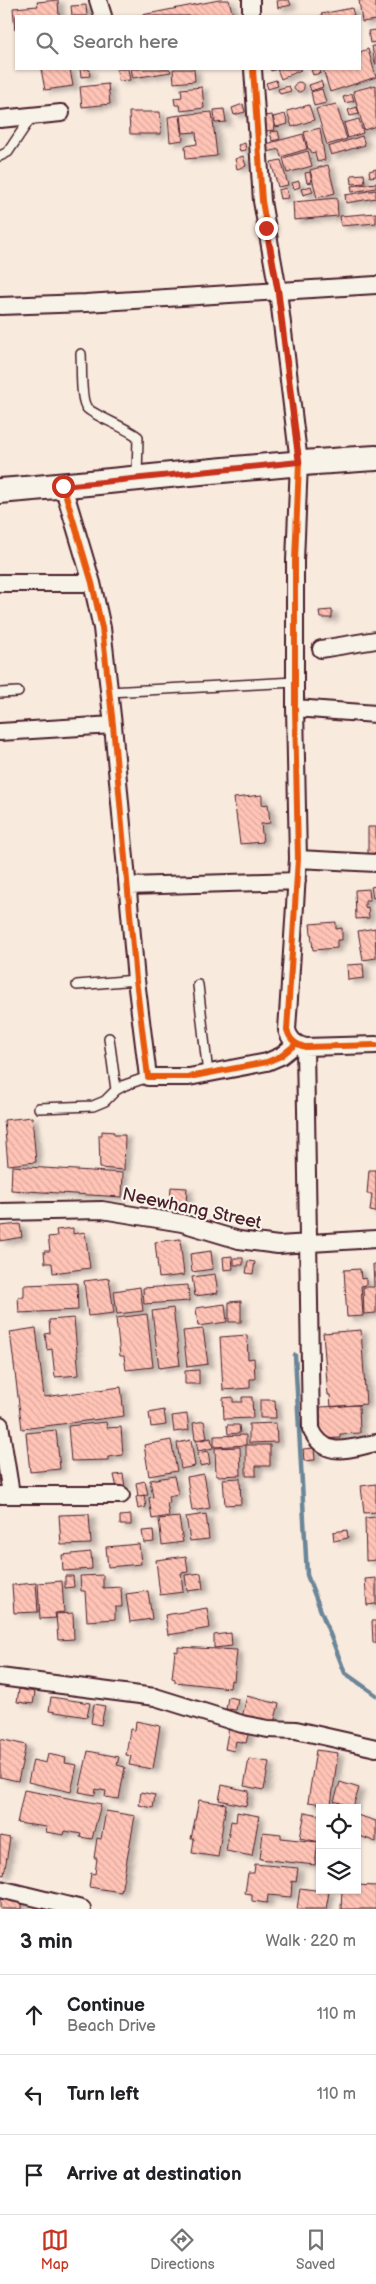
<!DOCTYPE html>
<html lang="en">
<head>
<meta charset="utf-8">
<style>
  :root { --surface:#fff; --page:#f2f2f2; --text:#202124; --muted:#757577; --line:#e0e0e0; --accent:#c8321e }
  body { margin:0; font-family:"Balsamiq Sans",sans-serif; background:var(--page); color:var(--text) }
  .controls { position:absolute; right:15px; bottom:15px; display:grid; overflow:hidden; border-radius:0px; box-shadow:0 1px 4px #0004 }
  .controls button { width:45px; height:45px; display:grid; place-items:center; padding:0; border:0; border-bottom:1px solid var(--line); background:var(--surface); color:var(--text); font:25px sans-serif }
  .stop { position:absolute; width:15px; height:15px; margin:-11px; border:4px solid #c8321e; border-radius:50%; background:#fff }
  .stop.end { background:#c8321e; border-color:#fff; box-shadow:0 1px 5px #0008 }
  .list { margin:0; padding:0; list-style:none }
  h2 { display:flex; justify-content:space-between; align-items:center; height:65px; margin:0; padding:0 20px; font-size:21px }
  h2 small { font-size:16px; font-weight:400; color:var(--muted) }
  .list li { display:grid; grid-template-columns:32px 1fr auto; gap:15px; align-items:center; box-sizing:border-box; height:80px; padding:0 20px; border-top:1px solid var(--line) }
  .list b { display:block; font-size:19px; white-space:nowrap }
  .list p { margin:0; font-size:16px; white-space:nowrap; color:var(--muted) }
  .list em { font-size:16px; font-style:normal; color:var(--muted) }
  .icon { flex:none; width:28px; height:28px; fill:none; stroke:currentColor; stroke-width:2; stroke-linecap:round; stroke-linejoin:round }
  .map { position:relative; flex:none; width:376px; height:1909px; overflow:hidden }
  .search { position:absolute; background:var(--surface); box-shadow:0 1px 4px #0004; left:15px; right:15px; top:15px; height:55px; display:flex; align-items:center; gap:12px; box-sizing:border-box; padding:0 18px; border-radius:0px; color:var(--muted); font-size:19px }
  .sheet { height:305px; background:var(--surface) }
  nav { display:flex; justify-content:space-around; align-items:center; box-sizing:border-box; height:70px; border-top:1px solid var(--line); background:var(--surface); font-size:14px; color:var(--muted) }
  nav a { display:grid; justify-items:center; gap:2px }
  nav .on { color:var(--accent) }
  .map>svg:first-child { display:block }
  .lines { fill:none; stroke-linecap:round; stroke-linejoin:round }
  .stream { stroke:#6b8698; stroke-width:4.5 }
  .building { fill:url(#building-back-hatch); stroke:#4a1f2b; filter:url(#shadow) }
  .lane-casing { stroke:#4a1f2b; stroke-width:12 }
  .street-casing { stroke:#4a1f2b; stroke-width:20 }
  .secondary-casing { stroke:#4a1f2b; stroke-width:28 }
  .lane { stroke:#f7f3e8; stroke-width:9 }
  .street { stroke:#f7f3e8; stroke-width:16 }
  .secondary { stroke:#f7f3e8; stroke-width:24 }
  .cycleway-casing { stroke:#f7f3e8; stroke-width:9 }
  .cycleway { stroke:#e8590c; stroke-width:6 }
  .route { stroke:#c8321e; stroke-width:6 }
  .labels { text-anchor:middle; stroke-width:4.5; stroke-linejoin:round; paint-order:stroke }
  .street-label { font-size:18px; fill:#4a1f2b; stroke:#f7f3e8 }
</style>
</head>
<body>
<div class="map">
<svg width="376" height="1909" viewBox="0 0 376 1909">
  <defs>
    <pattern id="building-back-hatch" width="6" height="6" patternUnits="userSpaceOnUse" patternTransform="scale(1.25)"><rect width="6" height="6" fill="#ffc4b6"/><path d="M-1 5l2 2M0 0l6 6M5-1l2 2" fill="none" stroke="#dca89d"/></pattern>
    <filter id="shadow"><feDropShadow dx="5.5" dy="3" stdDeviation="2.5" flood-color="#0004"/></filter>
  </defs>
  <rect width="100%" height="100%" fill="#f9eade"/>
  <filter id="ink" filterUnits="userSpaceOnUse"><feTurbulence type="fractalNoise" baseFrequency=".02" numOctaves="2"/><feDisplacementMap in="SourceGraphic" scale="10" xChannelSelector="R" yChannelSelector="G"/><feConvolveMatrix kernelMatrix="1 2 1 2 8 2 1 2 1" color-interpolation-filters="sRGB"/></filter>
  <g filter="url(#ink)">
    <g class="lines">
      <path class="stream" d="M295 1355 307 1575 345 1673 376 1695"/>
    </g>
    <path class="building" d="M58 0 59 16H16L15 30 13 8 38 6 37 2Z
      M219 0H229L233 16H137Z
      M277 0H289L291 5 278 8Z
      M359 0H376V20L362 22Z
      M86 5 87 16H72L71 6Z
      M352 8 354 16H322L321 14Z
      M376 30V42L370 43 368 31Z
      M372 46H376V64H375Z
      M368 49 376 77 330 92 323 69H360V52Z
      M41 69H70L73 86 45 90Z
      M80 69H89L90 76 81 77Z
      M117 69H128L130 80 118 81Z
      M131 69H170L171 72 133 78Z
      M173 69H194L195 81 174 83Z
      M270 69H300L301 70 281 79 277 69 271 71Z
      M320 69 321 73 313 75 311 70Z
      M276 80 278 86 268 89 266 83Z
      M321 81 323 87 311 91 309 85Z
      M294 87a5 5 0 1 1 10 0a5 5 0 1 1-10 0Z
      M108 84 110 104 82 107 80 87Z
      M376 85V126L364 130 353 91Z
      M289 86 291 91 280 94 278 89Z
      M202 87 204 108 181 111 180 105H175L174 98 182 97 181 89Z
      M322 89 326 103 314 106 311 92Z
      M352 94 354 101 345 103 343 97Z
      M243 104 245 112 234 115 232 108Z
      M336 104 347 139 327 145 316 109Z
      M309 105 314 120 292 127 287 111Z
      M357 107 359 114 350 116 348 110Z
      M224 109 226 122 215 123 214 110Z
      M129 112H160L161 134H130Z
      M212 112 217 156 186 159 185 146 197 144 196 132 183 133 181 115Z
      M285 114 288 124 276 127 273 117Z
      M180 115 183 140 170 142 168 117Z
      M272 115 275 130 265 131 263 116Z
      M359 119 363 133 348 138 344 123Z
      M320 128 325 160 317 162 315 152 312 153 310 149H308L304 132Z
      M278 131 280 139 272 141 270 132Z
      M303 134 307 149 281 157 279 149 268 152 266 144Z
      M362 136 365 145 331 155 328 147Z
      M245 143 246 150 240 151 238 145Z
      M308 151 312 166 287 173 283 158Z
      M243 156 246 166 237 169 235 159Z
      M281 160 288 185 278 187 271 162Z
      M328 165 335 193 317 198 310 170Z
      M376 169V176L370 177 369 171Z
      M310 172 312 182 307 183 305 173Z
      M364 174 365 183 352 184 351 175Z
      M299 181 300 187 294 189 292 183Z
      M376 183V188L352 192 351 186Z
      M311 186 313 192 303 195 301 189Z
      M286 188 288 198 280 199 278 190Z
      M376 190V198L346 203 345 195Z
      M337 198 338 216 294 220 293 202Z
      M376 213V223L341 226 340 216Z
      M332 610V618H320L319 611Z
      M262 795V805L268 804 270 823 261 824 263 842 240 844 234 798Z
      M368 827H376V856H368Z
      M376 886V897L373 898 371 887Z
      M369 889 370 900H365V908L368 907 369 918 356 919 355 890Z
      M336 922V929L342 928V940H337V948L313 950 310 924Z
      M375 928 376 958 363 960 358 931Z
      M363 964 364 978 348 980 347 965Z
      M32 1117 36 1162 8 1165 4 1120Z
      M102 1131 114 1132V1135H125L124 1170 100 1168 99 1135H102Z
      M12 1166 123 1173 122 1197 11 1190Z
      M369 1170H376V1212L370 1211 372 1194H367Z
      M171 1187 187 1188 186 1205 170 1204Z
      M20 1224 22 1237 0 1241V1226Z
      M73 1228V1234L85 1232 90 1268 53 1273 52 1263H45L44 1251H50L48 1237 57 1236 56 1230Z
      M180 1239 184 1275 159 1278 155 1242Z
      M211 1251 213 1269 192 1272 190 1254Z
      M232 1256 233 1269 224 1270 223 1257Z
      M234 1258H243V1265H234Z
      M248 1261 255 1262 253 1274 246 1273Z
      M373 1264H376V1313L364 1314 363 1287H374Z
      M360 1269 361 1279 366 1278V1285L361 1286 363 1316 347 1317 344 1270Z
      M215 1274 218 1293 195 1296 192 1277Z
      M109 1278 114 1313 88 1316 84 1281Z
      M77 1283 78 1310 19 1313 18 1297H24V1285Z
      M188 1285 189 1301 144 1304 143 1288Z
      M140 1287 143 1311 117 1314 114 1291Z
      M241 1301V1322H229V1302Z
      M225 1304 227 1322 198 1326 196 1308Z
      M173 1308 180 1365 159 1368 152 1311Z
      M147 1314 153 1367 126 1370 124 1356H120L116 1318Z
      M74 1318 79 1375 55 1377 52 1349 47 1350 45 1334 50 1333 49 1320Z
      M36 1328 44 1397 121 1387 124 1416 22 1429 10 1332Z
      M203 1329 208 1364 187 1367 183 1331Z
      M361 1330 366 1404 331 1407 330 1395H328L323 1333Z
      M247 1335 248 1359 254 1358 255 1379H250V1388L223 1390 220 1337Z
      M199 1370V1384H185V1371Z
      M233 1397V1402H242V1397H252L253 1418 224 1419 223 1398Z
      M260 1400H275L276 1418H260Z
      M359 1405 360 1433 340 1434V1438L321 1439 320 1407Z
      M164 1410 166 1425 151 1427 149 1413Z
      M187 1414 189 1430 174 1432 172 1416Z
      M204 1421 207 1438 195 1440 193 1423Z
      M106 1422 107 1428 121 1427 123 1455 108 1457V1460L71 1461 68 1426Z
      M276 1423 277 1442 249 1443V1424Z
      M227 1425H239L240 1433 228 1434Z
      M56 1430 60 1469 30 1472 26 1433Z
      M246 1435V1445L214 1447V1436Z
      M211 1438 213 1448 198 1451 196 1441Z
      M171 1440 177 1471 149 1476 144 1445Z
      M191 1440 195 1466 181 1469 177 1443Z
      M246 1445H270V1466H256V1476H246Z
      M240 1447 241 1475 216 1476 215 1448Z
      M314 1448 315 1460 304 1461 303 1449Z
      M208 1451 210 1464 200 1466 198 1453Z
      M123 1474 125 1487 117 1488 114 1475Z
      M204 1474 210 1508 192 1511 187 1477Z
      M174 1476 178 1494 169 1496 170 1503H167L169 1516 152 1519 149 1498 153 1497 150 1480Z
      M240 1478 241 1504 225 1505 223 1479Z
      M145 1481 148 1495 138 1496 136 1483Z
      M376 1484V1512L364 1513 361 1486Z
      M144 1495 146 1507 138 1509 136 1497Z
      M89 1514 91 1544 61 1545 59 1515Z
      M206 1514 209 1539 190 1541 186 1517Z
      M131 1515V1525H120V1516Z
      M179 1517 183 1542 162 1545 159 1519Z
      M376 1517V1560L366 1561 365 1518Z
      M153 1530 154 1542 144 1543 142 1531Z
      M347 1530 348 1538 334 1541 333 1532Z
      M139 1544 141 1564 108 1567 106 1547Z
      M91 1552 92 1569 63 1571 62 1555Z
      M186 1556 188 1572 181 1573 183 1592 160 1595 156 1560Z
      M201 1573 203 1589 187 1591 185 1575Z
      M103 1575V1588L121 1587 122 1607H115V1619L87 1621 85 1591H81L80 1576Z
      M65 1576H73L74 1587 65 1588Z
      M376 1578V1604L367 1605 365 1579Z
      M62 1581 64 1612 55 1613 56 1618 40 1619 38 1583Z
      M36 1583 38 1612 14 1613 12 1585Z
      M148 1591 152 1619 130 1622 126 1594Z
      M207 1608 210 1628 168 1635 165 1615Z
      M73 1613 74 1639 58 1640 56 1614Z
      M372 1621H376V1643H373Z
      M231 1633 232 1646 214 1648V1635Z
      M178 1647 237 1650 234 1681 231 1680 230 1688 175 1682V1679L172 1678 175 1651 178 1652Z
      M19 1689 35 1692 33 1704 17 1702Z
      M247 1696 279 1704 273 1726 242 1717Z
      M51 1697 90 1703 87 1717 49 1711Z
      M228 1697 238 1699 236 1710 226 1709Z
      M94 1704 105 1706 101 1725 91 1723Z
      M136 1721 160 1726 153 1769 129 1765 131 1756 126 1755 130 1729 135 1730Z
      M229 1727 249 1731 246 1743 236 1741 234 1751 225 1749Z
      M0 1739 26 1745 18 1781 0 1777Z
      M316 1750 338 1753 331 1805 308 1802Z
      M88 1751 119 1757 117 1765 125 1767 119 1799 105 1797 106 1791 96 1789 95 1795 79 1792Z
      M48 1754 66 1758 65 1763 77 1765 71 1792 28 1782 33 1760 46 1763Z
      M249 1759 269 1762 264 1790 244 1786Z
      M340 1782 359 1788 353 1807 334 1801Z
      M222 1785 249 1791 246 1806 219 1800Z
      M24 1790 101 1804 92 1839 80 1837 81 1834 65 1831 64 1835 46 1832 47 1827 17 1823Z
      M141 1792 155 1795 153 1808 139 1805Z
      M199 1800 226 1804 218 1857 192 1853 194 1839H191Z
      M106 1811 135 1816 121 1892 89 1887 91 1873 95 1874 97 1858H94L97 1838 101 1839Z
      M237 1812 259 1816 252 1856 226 1851 231 1821 236 1822Z
      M305 1812 320 1815V1842L300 1838Z
      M357 1815 376 1821V1842L357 1835Z
      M263 1832 281 1834V1838L318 1842 315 1865 260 1859Z
      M0 1836 10 1838 4 1875 0 1874Z
      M255 1864 298 1868 296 1882 292 1881 291 1897 268 1895 267 1903 252 1901V1894L245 1893 248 1873H254Z
      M357 1885 376 1886V1909H341L342 1890H357Z
      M300 1888 329 1892 326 1909H297Z
      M0 1899 22 1901V1909H0Z"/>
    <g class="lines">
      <defs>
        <path id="lane" d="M0 156 8 152 32 116
          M81 354C82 367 80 400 87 408 93 415 127 428 138 437L137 477
          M109 692 295 682
          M0 693 18 692
          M77 985 136 980
          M198 985 208 1074
          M109 1038 116 1090
          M39 1108 93 1106 105 1101 116 1090 125 1085 148 1077"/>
        <path id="street" d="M98 0 103 16
          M251 0V16
          M253 69 262 201 278 291 299 462 295 561V708L298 859 287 1030C290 1040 295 1044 305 1047L376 1045
          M0 119 61 113
          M0 306 86 303 376 285
          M63 486 92 583 102 628 113 725 136 980 148 1077H189L267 1062 281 1056 296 1044
          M0 583H92
          M321 649 376 640
          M295 708 376 714
          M0 732 113 725
          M298 859 376 863
          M128 886 297 881
          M305 1047 311 1429C325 1460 349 1448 376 1443
          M0 1212 102 1210 182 1223 239 1240 278 1245 376 1239
          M0 1425 11 1494
          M0 1495H121
          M0 1677 155 1697 242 1724 268 1729 296 1730 376 1748
          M0 1889 82 1909"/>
        <path id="secondary" d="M0 491C125 481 250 465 376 458"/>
      </defs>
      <use href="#lane" class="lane-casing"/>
      <use href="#street" class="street-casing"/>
      <use href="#secondary" class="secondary-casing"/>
      <use href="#lane" class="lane"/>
      <use href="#street" class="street"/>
      <use href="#secondary" class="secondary"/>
      <defs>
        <path id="cycleway" d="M253 69 262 201 278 291 299 462 295 561V708L298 859 287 1030C290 1040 295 1044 305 1047L376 1045
          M63 486 92 583 102 628 113 725 136 980 148 1077H189L267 1062 281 1056 296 1044"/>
      </defs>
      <use href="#cycleway" class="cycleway-casing"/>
      <use href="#cycleway" class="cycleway"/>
    </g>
  </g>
  <g class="lines" filter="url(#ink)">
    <path class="route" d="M63 486 299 462 278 291 266 228"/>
  </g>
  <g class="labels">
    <g class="street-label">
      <text transform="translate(192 1208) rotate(12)" y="6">Neewhang Street</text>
    </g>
  </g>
</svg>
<div class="controls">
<button><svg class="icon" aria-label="locate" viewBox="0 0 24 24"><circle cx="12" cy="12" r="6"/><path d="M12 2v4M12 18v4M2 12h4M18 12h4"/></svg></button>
<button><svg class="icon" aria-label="layers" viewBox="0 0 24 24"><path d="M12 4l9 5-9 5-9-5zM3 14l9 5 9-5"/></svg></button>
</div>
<div class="stop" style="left:63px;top:486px"></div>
<div class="stop end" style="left:266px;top:228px"></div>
<div class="search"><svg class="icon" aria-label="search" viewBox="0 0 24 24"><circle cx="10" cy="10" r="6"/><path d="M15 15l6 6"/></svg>Search here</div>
</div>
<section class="sheet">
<h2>3 min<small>Walk · 220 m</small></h2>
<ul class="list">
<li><svg class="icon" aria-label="ahead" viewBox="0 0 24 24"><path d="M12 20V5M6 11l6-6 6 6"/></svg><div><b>Continue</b><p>Beach Drive</p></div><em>110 m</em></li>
<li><svg class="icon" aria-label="left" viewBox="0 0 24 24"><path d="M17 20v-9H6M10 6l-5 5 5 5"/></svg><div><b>Turn left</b></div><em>110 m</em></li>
<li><svg class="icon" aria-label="arrive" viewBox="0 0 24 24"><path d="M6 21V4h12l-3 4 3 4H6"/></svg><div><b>Arrive at destination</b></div></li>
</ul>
</section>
<nav>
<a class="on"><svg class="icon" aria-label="map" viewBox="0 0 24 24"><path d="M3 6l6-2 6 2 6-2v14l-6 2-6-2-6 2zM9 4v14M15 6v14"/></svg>Map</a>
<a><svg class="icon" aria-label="directions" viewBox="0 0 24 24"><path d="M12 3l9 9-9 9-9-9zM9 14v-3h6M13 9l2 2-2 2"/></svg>Directions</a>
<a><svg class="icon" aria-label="saved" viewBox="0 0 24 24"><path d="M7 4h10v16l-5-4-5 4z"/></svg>Saved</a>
</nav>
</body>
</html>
